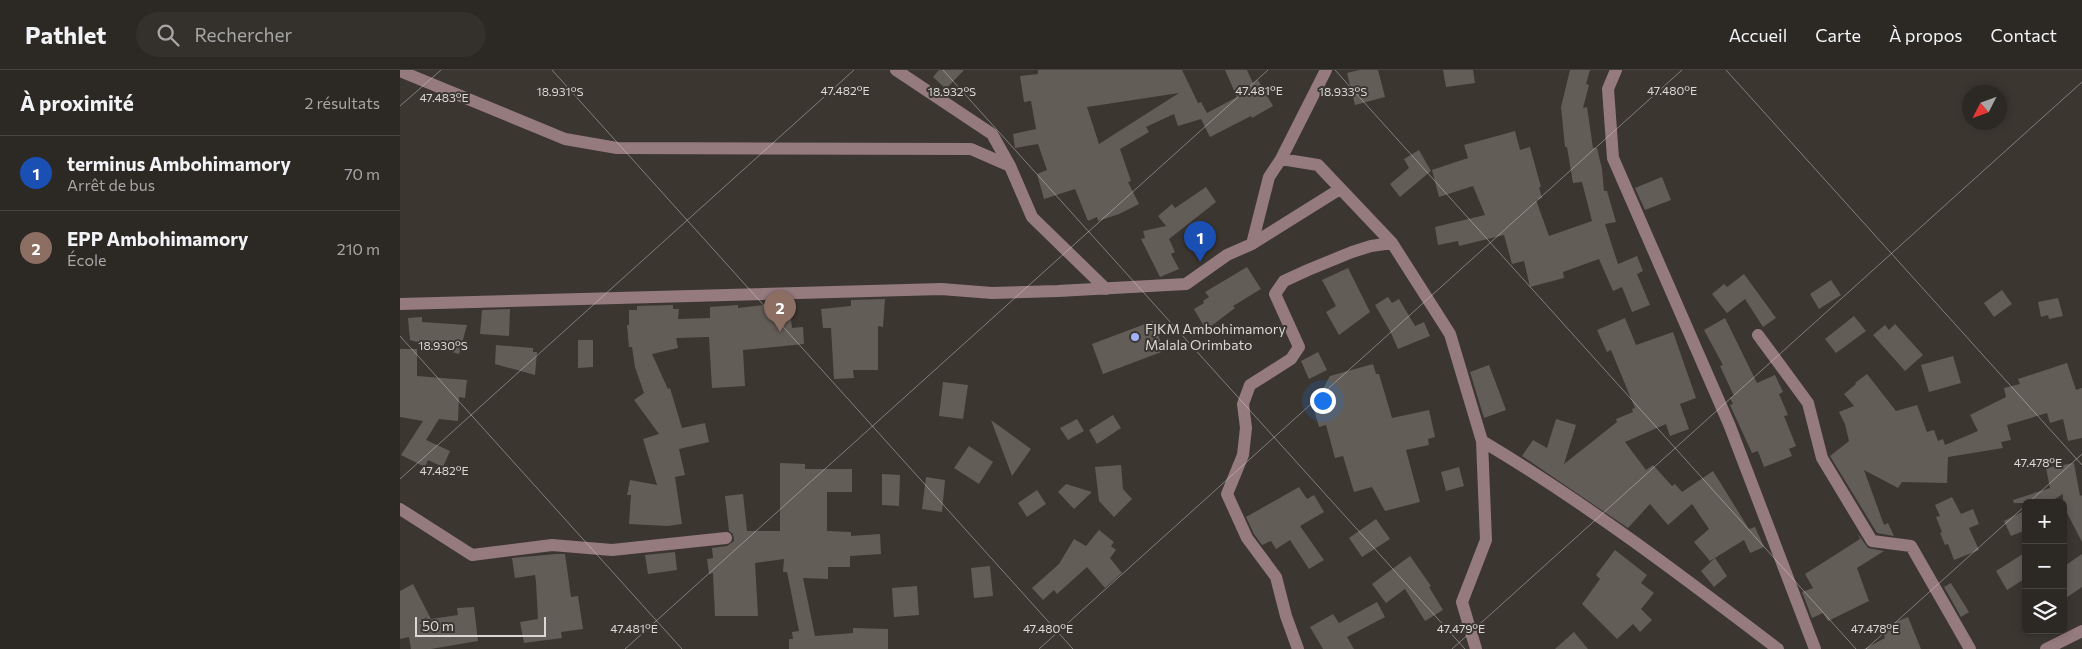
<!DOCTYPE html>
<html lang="fr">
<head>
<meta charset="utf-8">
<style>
  :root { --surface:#2c2824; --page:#34302c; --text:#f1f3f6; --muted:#a6a6a6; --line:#484441; --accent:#a2b2fd }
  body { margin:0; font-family:Commissioner,sans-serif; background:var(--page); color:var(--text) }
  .controls { position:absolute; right:15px; bottom:15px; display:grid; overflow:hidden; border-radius:8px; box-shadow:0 2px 8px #0003 }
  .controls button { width:45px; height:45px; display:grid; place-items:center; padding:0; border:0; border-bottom:1px solid var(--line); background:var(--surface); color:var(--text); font:25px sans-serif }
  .compass { position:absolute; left:1562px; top:15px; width:45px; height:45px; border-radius:50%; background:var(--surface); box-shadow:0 2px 8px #0003; rotate:228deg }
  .scale { position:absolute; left:15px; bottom:12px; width:131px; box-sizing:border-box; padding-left:5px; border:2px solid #dbd8d4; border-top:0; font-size:14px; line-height:18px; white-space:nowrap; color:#dbd8d4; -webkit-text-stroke:4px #3b3630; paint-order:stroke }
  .you { position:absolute; left:922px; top:330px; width:18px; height:18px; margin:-12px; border:4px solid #fff; border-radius:50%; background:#1a73e8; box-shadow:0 0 0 8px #1a73e833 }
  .badge { display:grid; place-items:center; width:32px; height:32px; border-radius:50%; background:var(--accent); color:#fff; font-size:16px; font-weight:700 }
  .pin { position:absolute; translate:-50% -41px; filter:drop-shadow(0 1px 2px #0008) }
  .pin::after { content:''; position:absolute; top:26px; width:18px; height:15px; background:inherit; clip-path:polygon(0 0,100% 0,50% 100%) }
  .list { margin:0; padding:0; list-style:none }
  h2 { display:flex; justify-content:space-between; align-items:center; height:65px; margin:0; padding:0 20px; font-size:21px }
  h2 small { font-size:16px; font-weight:400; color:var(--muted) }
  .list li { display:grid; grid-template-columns:32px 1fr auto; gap:15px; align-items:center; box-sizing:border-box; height:75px; padding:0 20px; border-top:1px solid var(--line) }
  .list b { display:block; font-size:19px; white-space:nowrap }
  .list p { margin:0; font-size:16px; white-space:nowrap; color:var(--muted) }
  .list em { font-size:16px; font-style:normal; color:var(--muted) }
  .icon { flex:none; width:28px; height:28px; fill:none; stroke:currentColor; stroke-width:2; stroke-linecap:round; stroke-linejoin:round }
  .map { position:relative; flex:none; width:1682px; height:579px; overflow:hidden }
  header { display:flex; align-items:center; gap:30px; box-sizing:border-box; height:70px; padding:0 25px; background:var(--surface); border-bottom:1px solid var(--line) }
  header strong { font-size:24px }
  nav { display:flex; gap:28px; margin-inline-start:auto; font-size:18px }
  .search { width:350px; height:45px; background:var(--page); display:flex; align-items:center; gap:12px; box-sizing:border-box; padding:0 18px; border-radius:28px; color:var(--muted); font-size:19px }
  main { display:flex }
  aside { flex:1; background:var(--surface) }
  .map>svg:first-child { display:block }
  .building { fill:#635d57; fill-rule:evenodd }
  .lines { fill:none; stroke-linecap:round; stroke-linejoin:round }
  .minor { stroke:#957a7e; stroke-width:12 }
  .ticks { fill:none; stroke:#dbd8d4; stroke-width:1; stroke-opacity:0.45 }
  .poi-dot { fill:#a2b2fd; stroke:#3b3630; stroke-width:2 }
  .labels { text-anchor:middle; stroke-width:4; stroke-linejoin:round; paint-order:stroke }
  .poi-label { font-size:14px; fill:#dbd8d4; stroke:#3b3630; text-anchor:start }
  .ticks-label { font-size:12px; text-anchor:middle; fill:#dbd8d4; stroke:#3b3630; stroke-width:4; stroke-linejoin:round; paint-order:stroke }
</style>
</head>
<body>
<header>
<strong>Pathlet</strong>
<div class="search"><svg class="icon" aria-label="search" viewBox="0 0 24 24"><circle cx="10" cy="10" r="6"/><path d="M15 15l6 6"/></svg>Rechercher</div>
<nav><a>Accueil</a><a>Carte</a><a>À propos</a><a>Contact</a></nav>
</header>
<main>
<aside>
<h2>À proximité<small>2 résultats</small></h2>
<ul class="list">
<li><span class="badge" style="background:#1a4fb4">1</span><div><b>terminus Ambohimamory</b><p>Arrêt de bus</p></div><em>70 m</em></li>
<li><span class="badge" style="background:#8d6e63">2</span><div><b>EPP Ambohimamory</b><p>École</p></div><em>210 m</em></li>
</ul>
</aside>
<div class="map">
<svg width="1682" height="579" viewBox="0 0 1682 579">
  <rect width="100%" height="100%" fill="#3b3630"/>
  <path class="building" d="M539 0H564L546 19 533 7Z
    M638 0H782L798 33 801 32 807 43 837 27 825 0H847L853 13 858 10 873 36 852 48 851 46 810 67 801 49 778 56 774 44 746 57 749 62 720 79 731 111 728 112 739 134 719 144 698 151 697 147 688 151 675 119 644 129 637 104 647 100 638 74 615 78 613 64 636 59 631 31 624 32 620 6 638 4ZM779 23 724 58 699 74 687 37Z
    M959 0H978L985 27 955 35 947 3Z
    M1043 0H1073L1075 13 1046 17Z
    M1170 0H1190L1186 14 1189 15 1183 38 1187 37 1193 78H1197L1202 99 1204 121H1207L1216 152 1205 154 1218 194 1237 186 1243 201 1237 204 1250 235 1232 242 1222 217 1213 221 1199 189 1163 202 1164 208 1130 217 1124 191 1112 194 1104 165 1059 176 1058 171 1038 175 1035 157 1085 145 1073 116 1039 127 1032 100 1068 88 1064 75 1115 61 1120 80 1130 77 1141 117H1139L1142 128 1136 130 1149 166 1192 151 1182 112 1173 113 1167 77H1165L1161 37Z
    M1019 80 1031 101 1000 127 990 114 1009 98 1004 89Z
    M1262 107 1271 130 1245 140 1235 118Z
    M806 117 816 132 769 169 775 182 771 184 779 199 760 207 741 169 745 168 743 161 766 156 758 146 772 134 775 138Z
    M847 197 861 219 833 236 835 238 806 260 794 239 804 233 803 231 809 227 805 222Z
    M948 198 970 242 939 265 926 242 936 236 922 210Z
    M1344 204 1376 248 1363 257 1345 229 1327 243 1312 224 1324 214 1327 217Z
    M1431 210 1441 225 1419 239 1410 224Z
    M1602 220 1612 234 1594 247 1584 233Z
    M988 227 992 233 999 229 1015 256 1024 252 1030 266 998 279 990 261 975 235Z
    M1658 228 1663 246 1649 249 1648 245 1641 247 1638 232Z
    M485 229 483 257 478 256V300H453L454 308 434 309 431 258H423L421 239 451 236V230Z
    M389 232 392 258 403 257 404 274 343 280 345 316 312 318 309 267 276 268 278 278 252 284 268 319 270 318 282 358 305 353 309 372 279 379 285 405 275 407 282 454 267 456 229 454 231 425H227L230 410 257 415 243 369 259 364 234 330 244 323 235 297 232 277H229L227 255H229V240H237V236L273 235V239H279L278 249 310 248V237L338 235V238Z
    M110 239 109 266 80 264 82 240Z
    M1454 246 1466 261 1436 283 1425 269Z
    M22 247V252L67 255 59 284 10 270 8 248Z
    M1225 248 1236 275 1273 262 1296 328 1280 334 1289 359 1270 366 1266 354 1225 372 1246 400 1253 395 1272 416 1275 414 1282 422 1313 401 1349 459 1355 457 1364 477 1350 483 1344 470 1310 491 1294 472 1309 459 1292 434 1268 455 1250 434 1228 458 1122 386 1133 370 1147 378 1156 349 1176 355 1164 394 1217 352 1216 349 1233 342 1232 339 1235 338 1211 280 1207 282 1197 260Z
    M1325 248 1357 313 1375 305 1383 322 1379 324 1388 345 1384 346 1396 376 1389 379 1392 386 1364 397 1358 381 1352 383 1330 335 1333 334 1330 328 1334 326 1320 296 1323 295 1304 260Z
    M753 251 764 281 703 304 692 274Z
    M1495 254 1523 285 1505 301 1473 265 1485 255 1489 260Z
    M178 270H193V297L178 298Z
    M96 275 133 278V282H137L135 305 95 294Z
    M0 279H17V306L67 310 65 328 59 327 58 351 39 349 26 370 50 381 43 397 28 390 25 397 1 385 23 351 0 347Z
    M918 282 927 300 909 309 901 291Z
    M1553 286 1561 313 1529 322 1521 295Z
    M1667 293 1676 320 1682 318V368L1668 371 1663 349 1650 353 1647 343 1607 355 1611 370 1601 372 1603 378 1548 387 1547 413 1502 412 1498 418 1464 400 1484 455 1488 453 1494 466 1477 463 1430 386 1449 371 1445 354 1439 342 1454 336 1444 324 1456 314 1455 313 1467 304 1496 341 1517 335 1527 362 1534 360 1538 371 1543 369 1545 375 1578 361 1570 345 1606 327 1604 318 1620 314 1618 309Z
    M973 294 976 304H979L992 348 1029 340 1035 367 1028 369 1029 375 1006 380 1020 432 985 441 972 417 954 422 943 386 935 388 926 355 919 357 913 337 930 306Z
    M1089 295 1106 340 1084 348 1070 302Z
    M543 312 568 315 563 349 539 346Z
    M713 345 721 358 697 374 689 360Z
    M677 349 684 361 668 370 660 358Z
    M591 350 631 379 612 406Z
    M569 376 593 392 579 414 554 398Z
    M380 393 405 394V399H452V422H427V461L451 462V466L480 464 481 484 450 486V497H428V509L403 508 415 566 453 563V558L488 559V579H389V569H393L392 562 399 561 387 502H383L384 489 355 493 358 546H315L313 503 309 504 307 489 313 488 312 478 327 476 334 471 333 464 329 461 325 426 343 424 347 461H380Z
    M1674 393 1680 426 1682 425V472L1667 443 1663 445V424L1648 433H1614L1613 430 1650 418 1646 398Z
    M721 395 723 419 732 429 714 447 699 431 695 397Z
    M1059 397 1064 416 1046 421 1041 402Z
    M482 404 500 405 499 436 482 435Z
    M526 407 545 410 542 442 522 439Z
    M666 414 692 422 674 439 658 422Z
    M899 417 907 429 914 425 924 442 900 456 924 490 909 499 890 470 876 479 871 471 862 475 854 464 846 447Z
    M637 420 646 434 627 447 618 433Z
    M1552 427 1561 444 1573 439 1579 454 1569 458 1579 480 1554 490 1548 474 1545 475 1540 463 1542 462 1536 447 1540 446 1535 435Z
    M1626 440V460L1611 466 1604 451Z
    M976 449 990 469 962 487 949 468Z
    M699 460 714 472 711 476 716 480 710 488 722 503 705 518 687 497 657 524 654 520 643 530 632 518 659 494 674 469 686 476Z
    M1458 464 1468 478 1484 481 1457 498 1469 531 1428 551 1423 543 1412 548 1402 522 1413 518 1405 504 1460 469Z
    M1215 480 1247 505 1241 513 1254 523 1241 539 1252 550 1240 562 1233 554 1217 569 1182 534 1200 509 1196 505Z
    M275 482 277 500 248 504 245 485Z
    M1626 482V508L1607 520 1596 501Z
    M156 484H165L171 527 178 526 183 559 161 562 162 568 124 573 120 552 138 549 136 512 135 505 115 508 112 488Z
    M1682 484V517L1663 530V497Z
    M1010 486 1031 516 1029 517 1043 540 1025 551 1005 519 986 533 972 514Z
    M1315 488 1327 506 1314 517 1301 501Z
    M590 496 593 526 574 528 571 498Z
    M1551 513 1569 542 1561 547 1544 517Z
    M13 514 31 549 58 545 57 538 74 537 78 571 31 579H11L9 567 0 569V521Z
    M517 516 519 545 494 547 492 518Z
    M977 532 985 547 947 567 954 579H923L910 557 933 544 939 553Z
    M1508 547 1521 579H1464L1485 568 1483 563 1488 561 1486 556Z
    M1174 562 1188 579H1155Z"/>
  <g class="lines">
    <path class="minor" d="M496 0 592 64 610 96
      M1216 0 1208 19 1213 88 1329 354 1415 579
      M0 1 165 69 217 78 571 79 610 96 632 147 706 219
      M881 89 926 0
      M852 174 940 119
      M0 234 541 219 592 223 658 221 786 214 827 185 852 174 869 107 881 89 918 95 992 173 1050 264 1082 371C1186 433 1282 506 1378 579
      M1358 265 1408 333 1422 388 1472 471 1511 476 1570 579
      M0 439 72 485 152 475 212 480 326 468
      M898 579 886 546 876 507 847 468 827 424 843 385 846 358 843 334 850 315 891 289 899 277 875 224 884 211 908 200 952 182 971 176 992 173
      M1076 579 1062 532 1086 470 1082 371
      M1646 579 1682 561"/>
  </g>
  <path class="ticks" d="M152 0 673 579M543 0 1065 579M935 0 1456 579M1326 0 1682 395M0 36 41 0M0 266 282 579M0 409 454 0M1628 433 1682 384M225 579 868 0M639 579 1282 0M1052 579 1682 12M1466 579 1626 435"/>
  <circle class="poi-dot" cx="735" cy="267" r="5"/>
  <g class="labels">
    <g class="poi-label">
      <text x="745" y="264">FJKM Ambohimamory<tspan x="745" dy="16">Malala Orimbato</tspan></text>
    </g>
  </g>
  <g class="ticks-label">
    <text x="445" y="25">47.482°E</text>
    <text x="859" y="25">47.481°E</text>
    <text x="1272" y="25">47.480°E</text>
    <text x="160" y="26">18.931°S</text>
    <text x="552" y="26">18.932°S</text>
    <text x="943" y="26">18.933°S</text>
    <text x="44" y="32">47.483°E</text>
    <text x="43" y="280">18.930°S</text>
    <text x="1638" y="397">47.478°E</text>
    <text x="44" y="405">47.482°E</text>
    <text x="234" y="563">47.481°E</text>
    <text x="648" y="563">47.480°E</text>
    <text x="1061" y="563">47.479°E</text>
    <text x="1475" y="563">47.478°E</text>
  </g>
</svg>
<div class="controls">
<button>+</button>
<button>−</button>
<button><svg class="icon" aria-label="layers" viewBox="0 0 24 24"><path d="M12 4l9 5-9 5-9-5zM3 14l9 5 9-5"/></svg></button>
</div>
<svg class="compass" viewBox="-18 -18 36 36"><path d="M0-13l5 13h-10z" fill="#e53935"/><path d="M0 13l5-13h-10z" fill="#a6a6a6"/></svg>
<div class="scale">50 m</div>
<div class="you"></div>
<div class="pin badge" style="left:800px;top:192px;background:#1a4fb4">1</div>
<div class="pin badge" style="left:380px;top:262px;background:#8d6e63">2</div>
</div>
</main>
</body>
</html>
